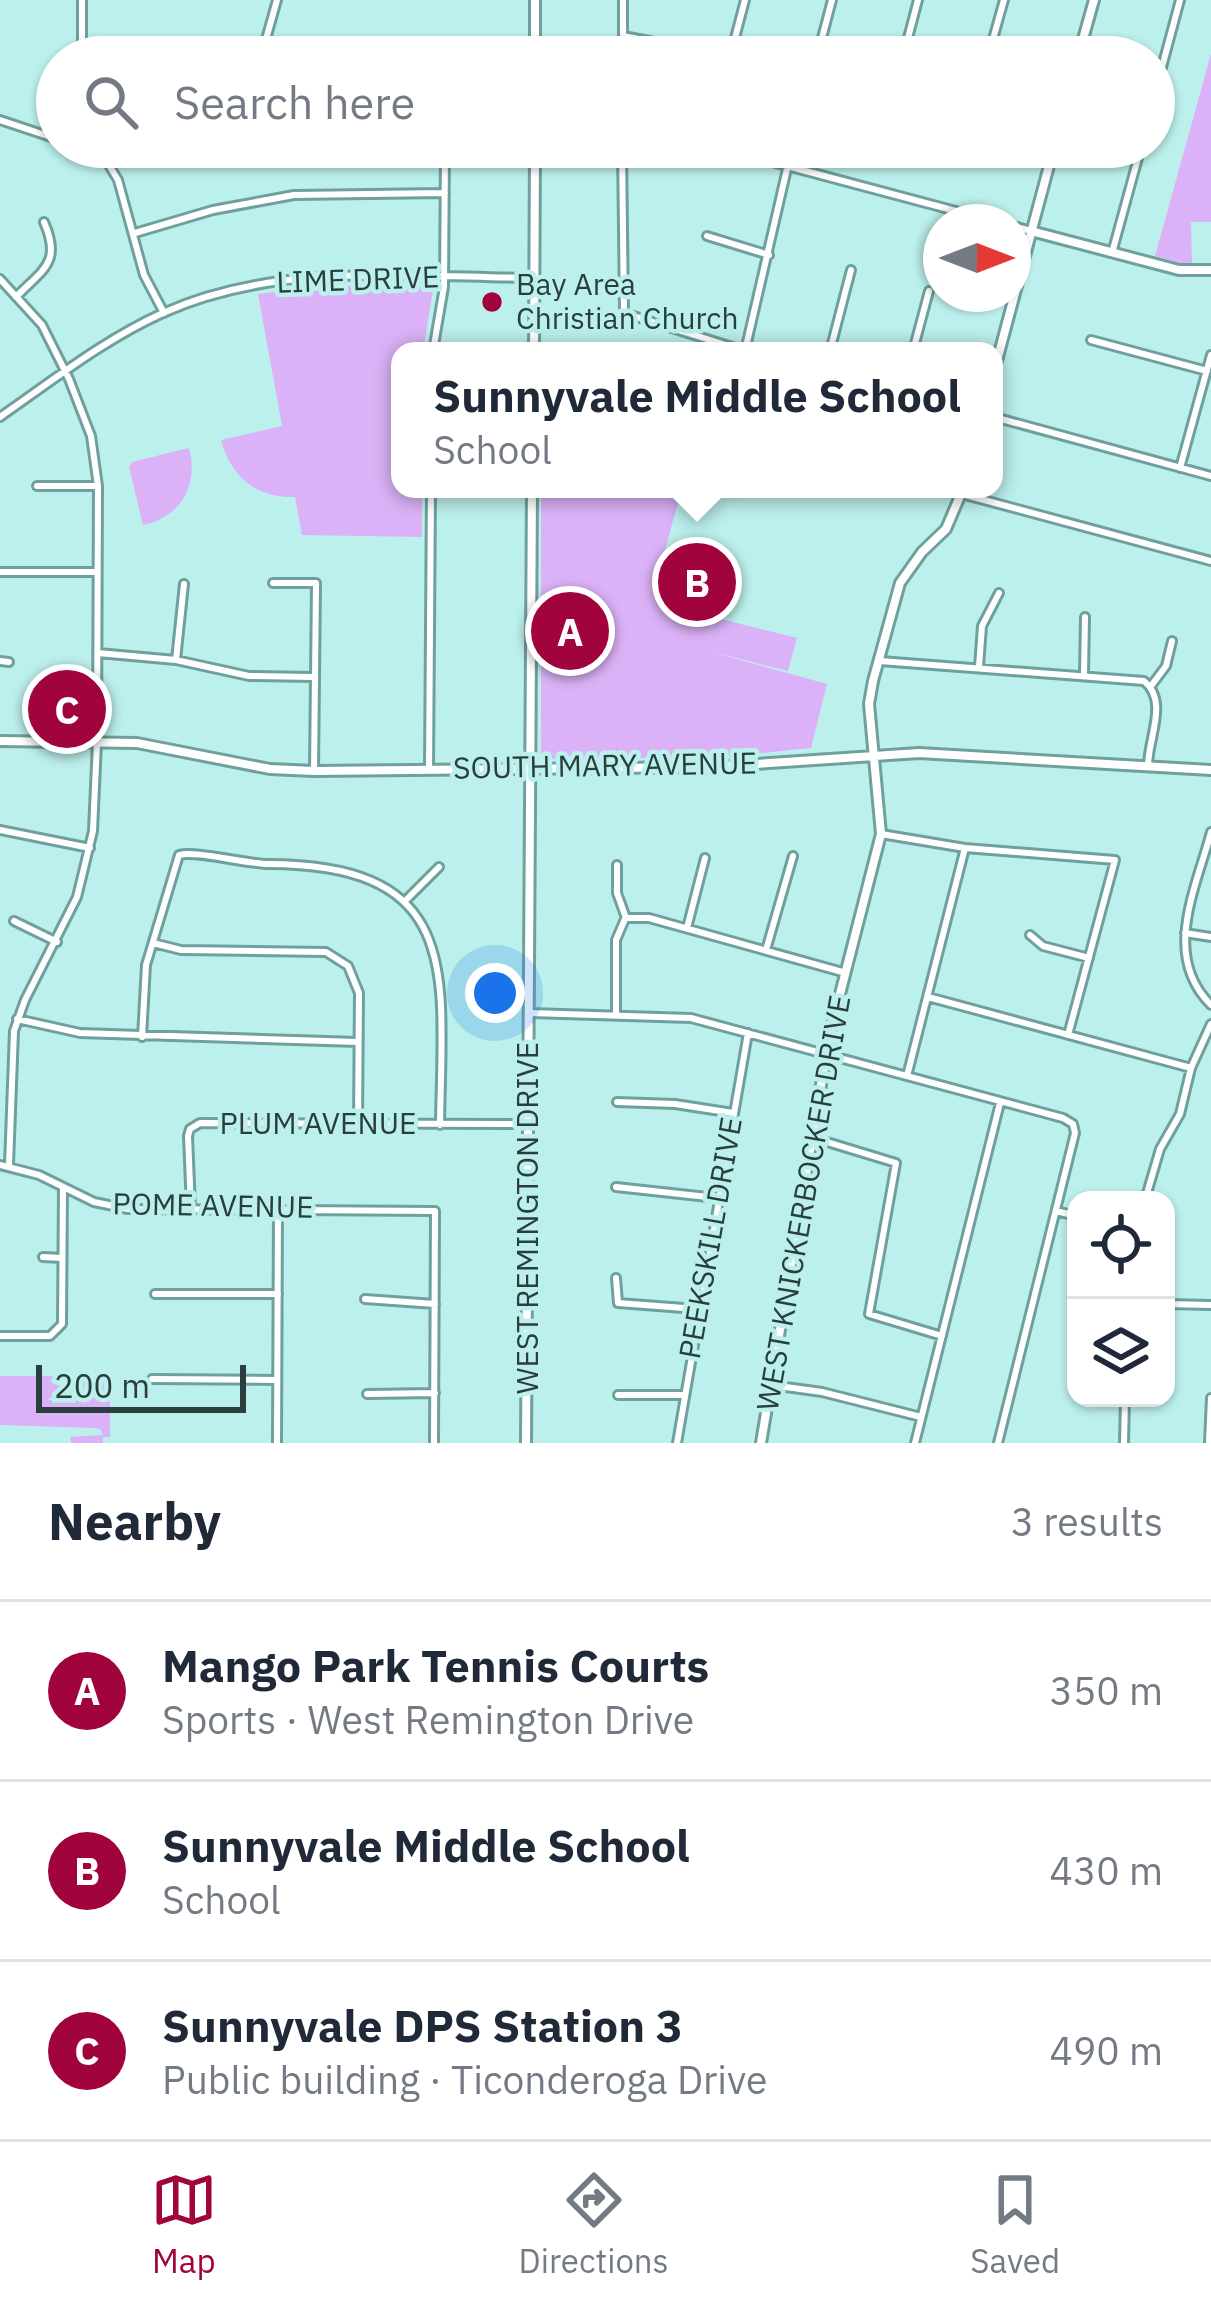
<!DOCTYPE html>
<html lang="en">
<head>
<meta charset="utf-8">
<style>
  :root { --surface:#fff; --page:#f2f2f3; --text:#1f2937; --muted:#747a83; --line:#e0e1e3; --accent:#a1033d }
  body { margin:0; font-family:"IBM Plex Sans",sans-serif; background:var(--page); color:var(--text) }
  .controls { position:absolute; right:36px; bottom:36px; display:grid; overflow:hidden; border-radius:24px; box-shadow:0 3px 9px #0004 }
  .controls button { width:108px; height:108px; display:grid; place-items:center; padding:0; border:0; border-bottom:3px solid var(--line); background:var(--surface); color:var(--text); font:60px sans-serif }
  .compass { position:absolute; left:923px; top:204px; width:108px; height:108px; border-radius:50%; background:var(--surface); box-shadow:0 3px 9px #0004; rotate:90deg }
  .scale { position:absolute; left:36px; bottom:30px; width:210px; box-sizing:border-box; padding-left:12px; border:6px solid #293e3d; border-top:0; font-size:33px; line-height:42px; white-space:nowrap; color:#293e3d; -webkit-text-stroke:9px #bcf0ed; paint-order:stroke }
  .you { position:absolute; left:495px; top:993px; width:42px; height:42px; margin:-30px; border:9px solid #fff; border-radius:50%; background:#1a73e8; box-shadow:0 0 0 18px #1a73e833 }
  .badge { display:grid; place-items:center; width:78px; height:78px; border-radius:50%; background:var(--accent); color:#fff; font-size:39px; font-weight:700 }
  .pin { position:absolute; translate:-50% -50%; border:6px solid #fff; box-shadow:0 3px 12px #0006 }
  .popup { position:absolute; left:391px; top:342px; width:612px; height:156px; box-sizing:border-box; display:grid; place-content:center; border-radius:24px; background:var(--surface); filter:drop-shadow(0 3px 9px #0005); font-size:39px; white-space:nowrap; color:var(--muted) }
  .popup b { font-size:45px; color:var(--text) }
  .popup::after { content:''; position:absolute; left:50%; top:100%; margin-left:-24px; border:24px solid transparent; border-top-color:var(--surface) }
  .list { margin:0; padding:0; list-style:none }
  h2 { display:flex; justify-content:space-between; align-items:center; height:156px; margin:0; padding:0 48px; font-size:51px }
  h2 small { font-size:39px; font-weight:400; color:var(--muted) }
  .list li { display:grid; grid-template-columns:78px 1fr auto; gap:36px; align-items:center; box-sizing:border-box; height:180px; padding:0 48px; border-top:3px solid var(--line) }
  .list b { display:block; font-size:45px; white-space:nowrap }
  .list p { margin:0; font-size:39px; white-space:nowrap; color:var(--muted) }
  .list em { font-size:39px; font-style:normal; color:var(--muted) }
  .icon { flex:none; width:66px; height:66px; fill:none; stroke:currentColor; stroke-width:2; stroke-linecap:round; stroke-linejoin:round }
  .map { position:relative; flex:none; width:1211px; height:1443px; overflow:hidden }
  .search { position:absolute; background:var(--surface); box-shadow:0 3px 9px #0004; left:36px; right:36px; top:36px; height:132px; display:flex; align-items:center; gap:30px; box-sizing:border-box; padding:0 42px; border-radius:66px; color:var(--muted); font-size:45px }
  .sheet { height:696px; background:var(--surface) }
  nav { display:flex; justify-content:space-around; align-items:center; box-sizing:border-box; height:168px; border-top:3px solid var(--line); background:var(--surface); font-size:33px; color:var(--muted) }
  nav a { display:grid; justify-items:center; gap:6px }
  nav .on { color:var(--accent) }
  .map>svg:first-child { display:block }
  .green { fill:#dbb2f7 }
  .lines { fill:none; stroke-linecap:round; stroke-linejoin:round }
  .street-casing { stroke:#6fa09d; stroke-width:12 }
  .secondary-casing { stroke:#6fa09d; stroke-width:14 }
  .street { stroke:#fff; stroke-width:6 }
  .secondary { stroke:#fff; stroke-width:8 }
  .poi-dot { fill:#a1033d; stroke:#bcf0ed; stroke-width:4.5 }
  .labels { text-anchor:middle; stroke-width:9; stroke-linejoin:round; paint-order:stroke }
  .street-label { font-size:30px; fill:#293e3d; stroke:#bcf0ed }
  .poi-label { font-size:30px; fill:#293e3d; stroke:#bcf0ed; text-anchor:start }
</style>
</head>
<body>
<div class="map">
<svg width="1211" height="1443" viewBox="0 0 1211 1443">
  <rect width="100%" height="100%" fill="#bcf0ed"/>
  <path class="green" d="M1211 54V222H1191L1192 267 1155 256Z
    M328 286H430L433 290 423 351H400V489H422V537L302 535 295 497C256 498 231 477 221 440L282 426 258 294Z
    M189 448C199 485 181 517 143 525L129 467 132 462Z
    M541 489H682L658 574 659 596 717 614V618L797 638 788 671 708 651 827 684 811 748 721 757 541 759Z
    M0 1376H110V1437H103V1443H71L70 1437 103 1435 100 1429 93 1428 0 1425Z"/>
  <g class="lines">
    <defs>
      <path id="street" d="M82 0V57
        M623 36 670 45 707 57
        M261 57 277 0
        M623 57V0
        M730 57 745 0
        M817 57 832 0
        M903 57 918 0
        M988 57 1004 0
        M1154 97 1180 0
        M0 120 57 139
        M98 147 118 180 144 275 164 313
        M622 147 624 313 745 351
        M716 147 997 222
        M1013 226 1031 231
        M135 233 213 210 294 195 445 193
        M707 236 769 255
        M1112 253 1141 147
        M0 279 42 325 69 379 91 436 98 486 97 742 93 831 77 897 25 1000 14 1031 9 1165
        M16 297C43 269 62 263 44 222
        M1091 340 1207 371
        M433 351 444 287 445 147
        M745 351 792 147
        M830 351 851 270
        M913 351 929 291
        M0 417C52 381 105 339 163 313 279 261 411 277 535 278
        M994 417 1211 476
        M1180 468 1211 355
        M37 486H98
        M943 489 1211 561
        M0 572H97
        M273 583H316L314 771
        M98 653 176 660 249 676 314 677
        M176 660 184 584
        M0 661 9 662
        M880 661 1144 681C1169 701 1148 738 1148 766
        M979 667 982 626 999 593
        M1084 674 1085 617
        M1151 686 1166 666 1172 641
        M429 770 431 489
        M0 830 90 848
        M1211 832C1195 891 1162 956 1211 1005
        M881 834 965 848 907 1076
        M965 848 1115 860 1068 1035
        M617 865V893L626 918
        M404 902 439 867
        M626 918H649L846 973
        M14 921 57 942
        M687 928 705 858
        M1185 933 1211 937
        M1030 935 1043 946 1089 958
        M153 943 181 950 326 952 348 966 359 993 358 1125
        M766 950 793 856
        M928 997 1191 1068
        M530 1013 691 1018 1063 1118 1073 1124 1075 1133 998 1443
        M616 1015V940L625 919
        M17 1019 80 1033 358 1042
        M142 1037 146 965 179 855C195 850 245 864 269 864 464 865 442 974 440 1125
        M617 1102 675 1104 733 1113
        M814 1138 896 1163 869 1314 942 1336
        M0 1165 39 1175 94 1202 128 1209 435 1211 434 1443
        M616 1187 717 1198
        M1145 1200 1160 1149 1180 1114 1191 1068 1211 1024
        M191 1209 188 1136 190 1129 200 1123 529 1124
        M1056 1211 1076 1216
        M43 1257 62 1258
        M616 1278 618 1303 697 1309
        M155 1294H278
        M365 1299 435 1304
        M1166 1304 1211 1305
        M0 1336H50L62 1324 63 1188
        M152 1379 277 1380
        M771 1385 822 1392 921 1417
        M367 1394 435 1393
        M618 1395H683
        M1097 1400 1125 1398 1124 1443
        M277 1443 278 1208
        M677 1443 748 1033
        M915 1443 1000 1103
        M1209 1443 1211 1398"/>
      <path id="secondary" d="M535 0V57
        M1078 57 1094 0
        M1031 231 1179 270H1211
        M534 351 535 147
        M994 372 1054 147
        M0 741 137 743 270 769 314 771 711 767 919 753 1211 770
        M526 1443 532 489
        M761 1443 829 1037 881 834 869 704 873 681 900 583 922 552 946 529 963 489"/>
    </defs>
    <use href="#street" class="street-casing"/>
    <use href="#secondary" class="secondary-casing"/>
    <use href="#street" class="street"/>
    <use href="#secondary" class="secondary"/>
  </g>
  <circle class="poi-dot" cx="492" cy="302" r="12"/>
  <g class="labels">
    <g class="street-label">
      <text transform="translate(358 280) rotate(-2)" y="10">LIME DRIVE</text>
      <text transform="translate(605 766) rotate(-1)" y="10">SOUTH MARY AVENUE</text>
      <text x="318" y="1134">PLUM AVENUE</text>
      <text transform="translate(804 1203) rotate(-80)" y="10">WEST KNICKERBOCKER DRIVE</text>
      <text transform="translate(213 1206) rotate(1)" y="10">POME AVENUE</text>
      <text transform="translate(528 1218) rotate(-90)" y="10">WEST REMINGTON DRIVE</text>
      <text transform="translate(711 1238) rotate(-80)" y="10">PEEKSKILL DRIVE</text>
    </g>
    <g class="poi-label">
      <text x="516" y="295">Bay Area<tspan x="516" dy="34">Christian Church</tspan></text>
    </g>
  </g>
</svg>
<div class="controls">
<button><svg class="icon" aria-label="locate" viewBox="0 0 24 24"><circle cx="12" cy="12" r="6"/><path d="M12 2v4M12 18v4M2 12h4M18 12h4"/></svg></button>
<button><svg class="icon" aria-label="layers" viewBox="0 0 24 24"><path d="M12 4l9 5-9 5-9-5zM3 14l9 5 9-5"/></svg></button>
</div>
<svg class="compass" viewBox="-18 -18 36 36"><path d="M0-13l5 13h-10z" fill="#e53935"/><path d="M0 13l5-13h-10z" fill="#747a83"/></svg>
<div class="scale">200 m</div>
<div class="you"></div>
<div class="pin badge" style="left:570px;top:631px">A</div>
<div class="pin badge" style="left:697px;top:582px">B</div>
<div class="popup"><b>Sunnyvale Middle School</b>School</div>
<div class="pin badge" style="left:67px;top:709px">C</div>
<div class="search"><svg class="icon" aria-label="search" viewBox="0 0 24 24"><circle cx="10" cy="10" r="6"/><path d="M15 15l6 6"/></svg>Search here</div>
</div>
<section class="sheet">
<h2>Nearby<small>3 results</small></h2>
<ul class="list">
<li><span class="badge">A</span><div><b>Mango Park Tennis Courts</b><p>Sports · West Remington Drive</p></div><em>350 m</em></li>
<li><span class="badge">B</span><div><b>Sunnyvale Middle School</b><p>School</p></div><em>430 m</em></li>
<li><span class="badge">C</span><div><b>Sunnyvale DPS Station 3</b><p>Public building · Ticonderoga Drive</p></div><em>490 m</em></li>
</ul>
</section>
<nav>
<a class="on"><svg class="icon" aria-label="map" viewBox="0 0 24 24"><path d="M3 6l6-2 6 2 6-2v14l-6 2-6-2-6 2zM9 4v14M15 6v14"/></svg>Map</a>
<a><svg class="icon" aria-label="directions" viewBox="0 0 24 24"><path d="M12 3l9 9-9 9-9-9zM9 14v-3h6M13 9l2 2-2 2"/></svg>Directions</a>
<a><svg class="icon" aria-label="saved" viewBox="0 0 24 24"><path d="M7 4h10v16l-5-4-5 4z"/></svg>Saved</a>
</nav>
</body>
</html>
